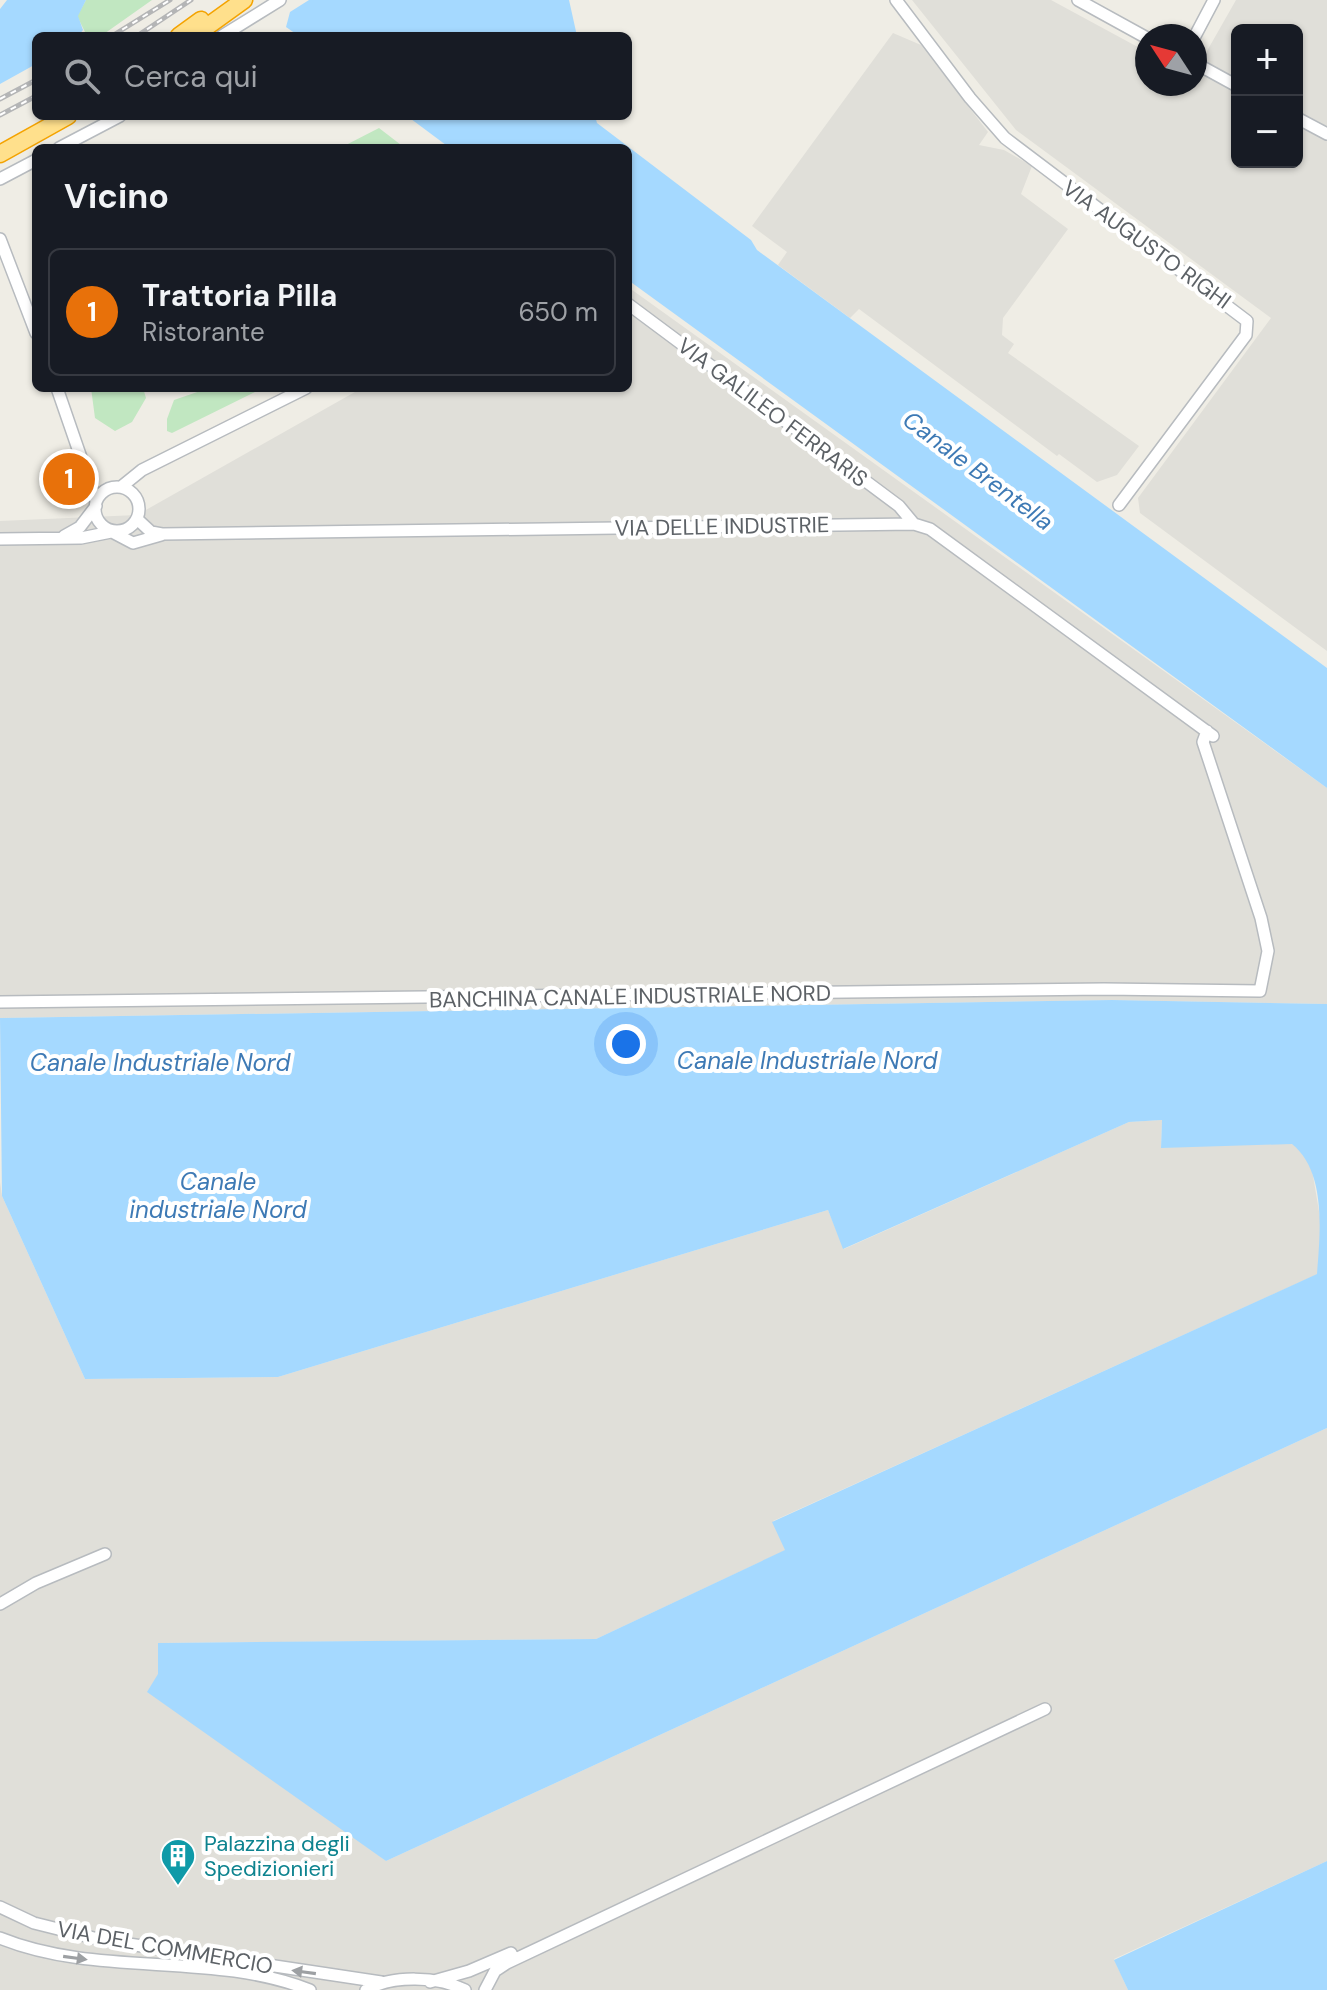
<!DOCTYPE html>
<html lang="it">
<head>
<meta charset="utf-8">
<style>
  :root { --surface:#171b24; --page:#20242c; --text:#f1f3f6; --muted:#9ea1a6; --line:#363941; --accent:#b45309 }
  body { margin:0; font-family:"DM Sans",sans-serif; background:var(--page); color:var(--text) }
  .controls { position:absolute; right:24px; top:24px; display:grid; overflow:hidden; border-radius:12px; box-shadow:0 2px 6px #0004 }
  .controls button { width:72px; height:72px; display:grid; place-items:center; padding:0; border:0; border-bottom:2px solid var(--line); background:var(--surface); color:var(--text); font:40px sans-serif }
  .compass { position:absolute; left:1135px; top:24px; width:72px; height:72px; border-radius:50%; background:var(--surface); box-shadow:0 2px 6px #0004; rotate:306deg }
  .you { position:absolute; left:626px; top:1044px; width:28px; height:28px; margin:-20px; border:6px solid #fff; border-radius:50%; background:#1a73e8; box-shadow:0 0 0 12px #1a73e833 }
  .badge { display:grid; place-items:center; width:52px; height:52px; border-radius:50%; background:var(--accent); color:#fff; font-size:26px; font-weight:700 }
  .pin { position:absolute; translate:-50% -50%; border:4px solid #fff; box-shadow:0 2px 8px #0006 }
  .list { margin:0; padding:0; list-style:none }
  h2 { display:flex; justify-content:space-between; align-items:center; height:104px; margin:0; padding:0 32px; font-size:34px }
  h2 small { font-size:26px; font-weight:400; color:var(--muted) }
  .list li { display:grid; grid-template-columns:52px 1fr auto; gap:24px; align-items:center; box-sizing:border-box; height:128px; margin:0 16px 16px; padding:0 16px; border:2px solid var(--line); border-radius:12px }
  .list b { display:block; font-size:30px; white-space:nowrap }
  .list p { margin:0; font-size:26px; white-space:nowrap; color:var(--muted) }
  .list em { font-size:26px; font-style:normal; color:var(--muted) }
  .icon { flex:none; width:44px; height:44px; fill:none; stroke:currentColor; stroke-width:2; stroke-linecap:round; stroke-linejoin:round }
  .map { position:relative; flex:none; width:1327px; height:1990px; overflow:hidden }
  .search { position:absolute; background:var(--surface); box-shadow:0 2px 6px #0004; left:32px; top:32px; width:600px; height:88px; display:flex; align-items:center; gap:20px; box-sizing:border-box; padding:0 28px; border-radius:12px; color:var(--muted); font-size:30px }
  .panel { position:absolute; background:var(--surface); box-shadow:0 2px 6px #0004; left:32px; top:144px; width:600px; height:248px; border-radius:12px }
  .map>svg:first-child { display:block }
  .industrial { fill:#e0dfd9; fill-rule:evenodd }
  .green { fill:#c1e7c1 }
  .water { fill:#a5d9ff }
  .lines { fill:none; stroke-linecap:round; stroke-linejoin:round }
  .minor-casing { stroke:#b7bbbf; stroke-width:14 }
  .highway-casing { stroke:#f4a300; stroke-width:19 }
  .minor { stroke:#fff; stroke-width:11 }
  .highway { stroke:#ffe08c; stroke-width:16 }
  .rail-casing { stroke:#b4b5b6; stroke-width:5 }
  .rail { stroke:#fff; stroke-width:2; stroke-dasharray:6; stroke-linecap:butt }
  .oneway { fill:#9da0a3 }
  .labels { text-anchor:middle; stroke-width:8; stroke-linejoin:round; paint-order:stroke }
  .street-label { font-size:22px; fill:#5c6166; stroke:#fff }
  .culture-label { font-size:22px; fill:#0d838f; stroke:#fff; text-anchor:start }
  .water-label { font-size:24px; font-style:italic; fill:#3e7ab5; stroke:#fff }
</style>
</head>
<body>
<div class="map">
<svg width="1327" height="1990" viewBox="0 0 1327 1990">
  <rect width="100%" height="100%" fill="#efede5"/>
  <path class="industrial" d="M912 0H1051L1147 52V84H1195V61L1207 51 1236 0H1327V651L1140 513 1138 498 1271 318 1016 130ZM1237 30H1297V162H1237Z
    M893 33 921 45 988 132 979 145 1004 150 1032 166 1021 194 1068 229 1003 318 1002 335 1014 344 1008 353 1139 446 1117 475 1097 482 1059 454 1057 456 859 309 850 318 778 265 787 252 752 226Z
    M628 287 1327 788V1004L1112 1000 0 1018V521L137 515 362 388H628Z
    M1162 1120 1161 1147 1277 1143 1293 1144 1305 1154 1311 1164 1323 1235 1318 1274 773 1521 786 1550 596 1639 159 1643 158 1674 386 1861 1327 1428V1861L1114 1959 1128 1990H0V1182L2 1196 85 1379 278 1377 828 1210 844 1249 1129 1122Z"/>
  <path class="green" d="M86 0H152L101 36H87L77 16Z
    M379 128 405 148H340Z
    M91 388H143L146 398 132 422 115 431 95 418Z
    M209 388H263L172 433 167 431V419L174 400Z"/>
  <path class="water" d="M7 0H86L78 16 83 30 78 36H36V64L0 84V9Z
    M309 0H569L577 36H299L286 27 290 12Z
    M407 116H595L597 123 751 240 757 250 1327 668V788L628 280V148H450Z
    M1112 1000 1327 1004V1428L386 1861 147 1692 158 1674V1643L596 1639 785 1550 772 1522 1317 1274C1320 1234 1327 1172 1292 1144L1161 1148 1162 1120 1129 1122 843 1249 828 1210 278 1377 85 1379 2 1196 0 1018Z
    M1327 1861V1990H1128L1114 1960Z"/>
  <g class="lines">
    <defs>
      <path id="minor" d="M896 0 970 98 1005 138 1247 321 1246 335 1119 505
        M1078 0 1147 38
        M222 36 280 0
        M1195 36 1214 0
        M1195 63 1237 86
        M1297 118 1327 134
        M59 148 120 116
        M0 179 36 160
        M0 239 36 333
        M628 304 899 506 914 524
        M57 388 96 501
        M121 487 142 470 306 388
        M95 509a22 22 0 1 1 44 0a22 22 0 1 1-44 0Z
        M137 519 151 532 162 534 914 524 930 529 1213 736
        M114 533 133 543 161 535
        M64 536 80 527 96 506
        M0 539 81 538 111 532
        M0 1002 1104 989 1260 991 1268 951 1261 918 1203 742 1207 731
        M0 1604 36 1583 105 1554
        M0 1907 34 1923 102 1940 381 1982
        M0 1938C99 1978 212 1951 310 1990
        M430 1982 469 1971 511 1953
        M366 1990C392 1975 438 1976 465 1990
        M485 1990 495 1971 507 1963 1045 1709"/>
      <path id="highway" d="M179 36 201 20
        M194 36 244 0
        M0 154 68 116"/>
    </defs>
    <use href="#minor" class="minor-casing"/>
    <use href="#highway" class="highway-casing"/>
    <use href="#minor" class="minor"/>
    <use href="#highway" class="highway"/>
    <defs>
      <path id="rail" d="M112 36 170 0
        M137 36 191 0
        M0 99 36 80
        M0 115 36 96"/>
    </defs>
    <use href="#rail" class="rail-casing"/>
    <use href="#rail" class="rail"/>
  </g>
  <defs><path id="oneway-solid" d="M-6-.8H1V-3.2L6.5 0L1 3.2V.8H-6Z" transform="scale(2)"/></defs>
  <g class="oneway">
    <use href="#oneway-solid" transform="translate(75 1958) rotate(8)"/>
    <use href="#oneway-solid" transform="translate(304 1972) rotate(-172)"/>
  </g>
  <defs>
    <symbol id="building-pin" viewBox="-11 -11 22 30"><path d="M0 17L-7.5 6A9.5 9.5 0 1 1 7.5 6Z" fill="#0f9aa8" stroke="#fff"/><path d="M-4-6H4V6H1V3H-1V6H-4ZM-2.5-4.3h1.7v1.8h-1.7ZM.8-4.3h1.7v1.8H.8ZM-2.5-1h1.7V.8h-1.7ZM.8-1h1.7V.8H.8Z" fill="#fff"/></symbol>
  </defs>
  <g fill-rule="evenodd">
    <use href="#building-pin" x="158" y="1836" width="40" height="54"/>
  </g>
  <g class="labels">
    <g class="street-label">
      <text transform="translate(1147 244) rotate(36)" y="8">VIA AUGUSTO RIGHI</text>
      <text transform="translate(773 412) rotate(37)" y="8">VIA GALILEO FERRARIS</text>
      <text transform="translate(722 526) rotate(-1)" y="8">VIA DELLE INDUSTRIE</text>
      <text transform="translate(630 996) rotate(-1)" y="8">BANCHINA CANALE INDUSTRIALE NORD</text>
      <text transform="translate(165 1947) rotate(10)" y="8">VIA DEL COMMERCIO</text>
    </g>
    <g class="culture-label">
      <text x="204" y="1851">Palazzina degli<tspan x="204" dy="25">Spedizionieri</tspan></text>
    </g>
    <g class="water-label">
      <text transform="translate(978 471) rotate(37)" y="8">Canale Brentella</text>
      <text x="807" y="1069">Canale Industriale Nord</text>
      <text x="160" y="1071">Canale Industriale Nord</text>
      <text x="218" y="1190">Canale<tspan x="218" dy="28">industriale Nord</tspan></text>
    </g>
  </g>
</svg>
<div class="controls">
<button>+</button>
<button>−</button>
</div>
<svg class="compass" viewBox="-18 -18 36 36"><path d="M0-13l5 13h-10z" fill="#e53935"/><path d="M0 13l5-13h-10z" fill="#9ea1a6"/></svg>
<div class="you"></div>
<div class="pin badge" style="left:69px;top:479px;background:#e8710a">1</div>
<div class="search"><svg class="icon" aria-label="search" viewBox="0 0 24 24"><circle cx="10" cy="10" r="6"/><path d="M15 15l6 6"/></svg>Cerca qui</div>
<section class="panel">
<h2>Vicino<small></small></h2>
<ul class="list">
<li><span class="badge" style="background:#e8710a">1</span><div><b>Trattoria Pilla</b><p>Ristorante</p></div><em>650 m</em></li>
</ul>
</section>
</div>
</body>
</html>
